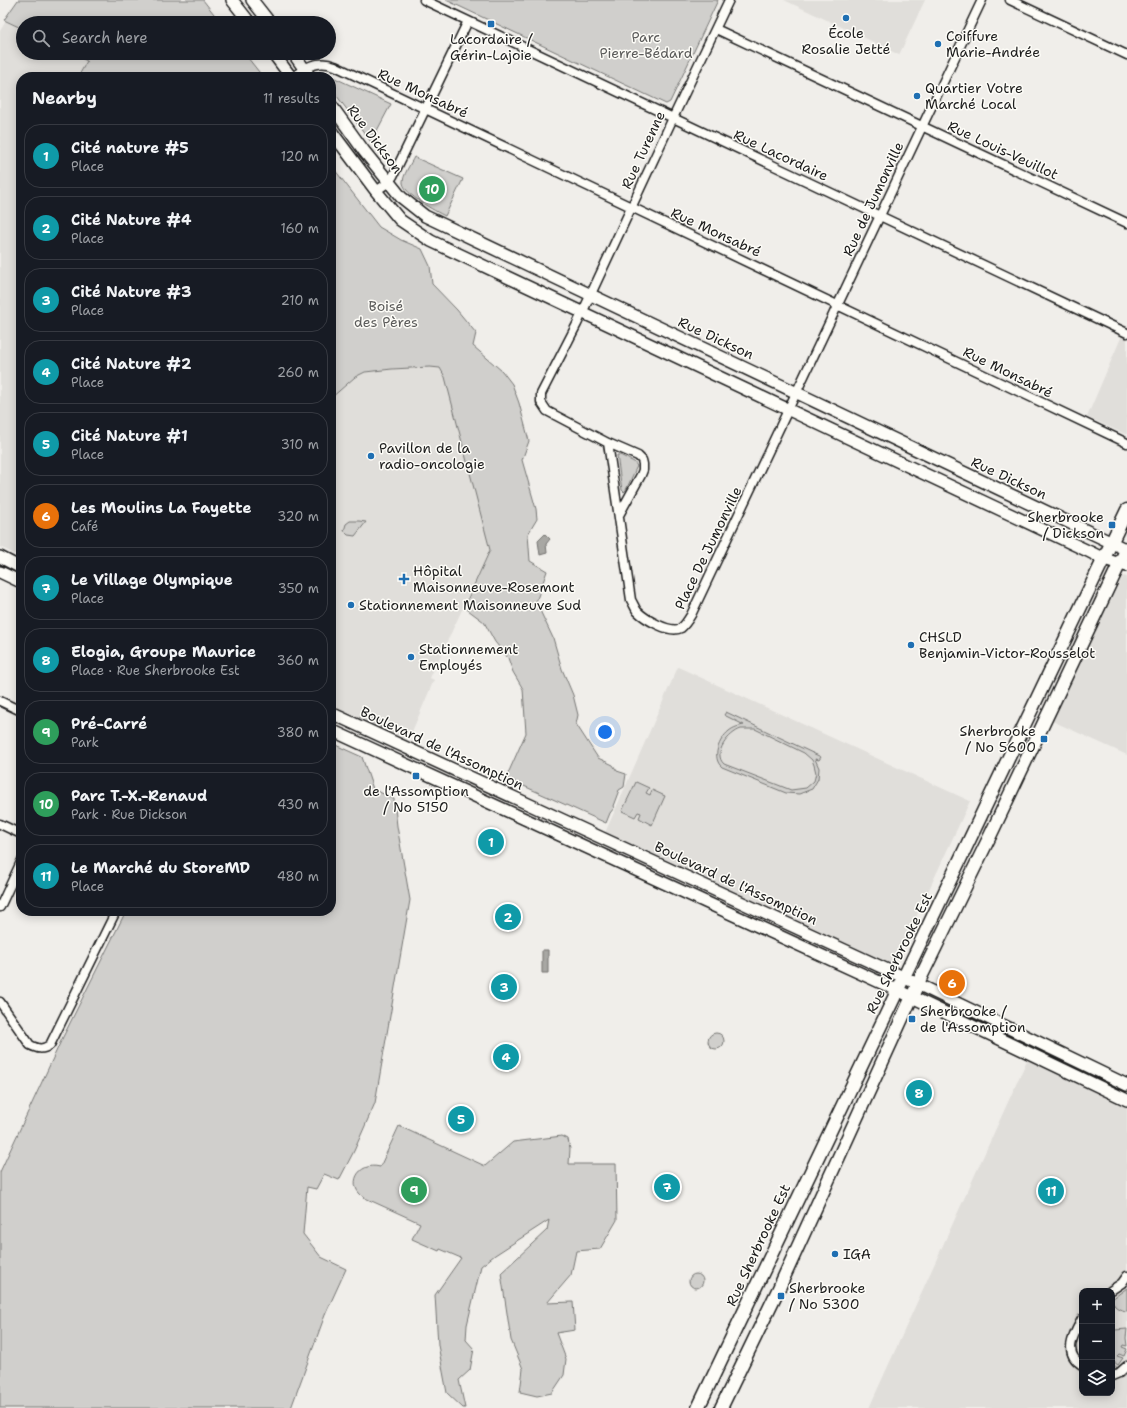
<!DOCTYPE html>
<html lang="en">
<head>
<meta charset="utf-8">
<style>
  :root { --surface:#171b24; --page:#20242c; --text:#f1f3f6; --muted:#9ea1a6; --line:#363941; --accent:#d93025 }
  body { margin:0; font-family:"Shantell Sans",sans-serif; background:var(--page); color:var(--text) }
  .controls { position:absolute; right:12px; bottom:12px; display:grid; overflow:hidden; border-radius:8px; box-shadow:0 2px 10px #0003 }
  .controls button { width:36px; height:36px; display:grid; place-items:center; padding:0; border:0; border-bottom:1px solid var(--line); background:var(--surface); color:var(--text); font:20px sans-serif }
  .you { position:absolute; left:605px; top:732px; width:14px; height:14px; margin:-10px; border:3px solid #fff; border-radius:50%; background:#1a73e8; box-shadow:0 0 0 6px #1a73e833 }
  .badge { display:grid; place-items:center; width:26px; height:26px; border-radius:50%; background:var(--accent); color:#fff; font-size:13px; font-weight:700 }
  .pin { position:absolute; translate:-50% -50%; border:2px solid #fff; box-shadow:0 1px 4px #0006 }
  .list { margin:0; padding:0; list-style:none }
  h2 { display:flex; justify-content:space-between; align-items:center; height:52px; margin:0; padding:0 16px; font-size:17px }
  h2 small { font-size:13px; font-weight:400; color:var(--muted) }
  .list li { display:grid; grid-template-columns:26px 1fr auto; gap:12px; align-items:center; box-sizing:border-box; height:64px; margin:0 8px 8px; padding:0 8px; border:1px solid var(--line); border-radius:16px }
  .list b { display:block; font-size:15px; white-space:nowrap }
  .list p { margin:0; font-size:13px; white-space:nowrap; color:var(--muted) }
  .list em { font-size:13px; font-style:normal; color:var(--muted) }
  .icon { flex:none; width:22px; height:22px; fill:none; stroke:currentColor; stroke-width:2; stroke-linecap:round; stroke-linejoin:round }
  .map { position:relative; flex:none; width:1127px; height:1408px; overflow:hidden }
  .search { position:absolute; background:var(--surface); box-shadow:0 2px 10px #0003; left:16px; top:16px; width:320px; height:44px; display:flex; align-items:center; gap:10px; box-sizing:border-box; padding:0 14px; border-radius:22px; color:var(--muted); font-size:15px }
  .panel { position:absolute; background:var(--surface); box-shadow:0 2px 10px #0003; left:16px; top:72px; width:320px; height:844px; border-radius:16px }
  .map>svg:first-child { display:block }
  .built { fill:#e0deda; fill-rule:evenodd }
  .green { fill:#d0cfcc; stroke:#767674; fill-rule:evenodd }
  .water { fill:#a8a7a3; stroke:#706f6d }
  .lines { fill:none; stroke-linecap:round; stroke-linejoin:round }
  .street-casing { stroke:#1c1c1c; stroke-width:11 }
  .secondary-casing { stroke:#1c1c1c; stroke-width:14 }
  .primary-casing { stroke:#1c1c1c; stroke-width:15 }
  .street { stroke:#fdfcf7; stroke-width:8 }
  .secondary { stroke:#fdfcf7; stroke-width:11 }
  .primary { stroke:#fdfcf7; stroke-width:12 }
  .poi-dot { fill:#1f6fb2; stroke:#fdfcf7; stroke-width:1.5 }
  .labels { text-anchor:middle; stroke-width:3; stroke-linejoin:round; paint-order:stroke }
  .poi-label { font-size:14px; fill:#1c1c1c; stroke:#fdfcf7; text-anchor:start }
  .park-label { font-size:14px; fill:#5b5b5a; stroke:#fdfcf7 }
  .street-label { font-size:14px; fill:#1c1c1c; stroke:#fdfcf7 }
</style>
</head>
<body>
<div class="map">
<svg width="1127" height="1408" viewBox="0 0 1127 1408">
  <rect width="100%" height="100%" fill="#f0eeea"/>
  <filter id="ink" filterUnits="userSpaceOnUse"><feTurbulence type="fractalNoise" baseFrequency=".025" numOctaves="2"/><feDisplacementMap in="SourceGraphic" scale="8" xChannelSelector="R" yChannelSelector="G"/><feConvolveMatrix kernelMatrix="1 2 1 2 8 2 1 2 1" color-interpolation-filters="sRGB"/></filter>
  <g filter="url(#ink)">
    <path class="built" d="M784 0H925L899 55 861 36Z
      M6 21 23 29V53H71L87 61 78 77H21V557L0 547V31Z
      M1126 326 1127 327V435L1087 417Z
      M430 367 440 368 445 377 476 487 490 550 430 678 434 680 408 741 331 706V398L355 377 365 372 392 369Z
      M1123 576 1127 577V755L1050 720Z
      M678 667 970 801 894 965 605 833Z
      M1028 1058 1127 1107V1408H869ZM1082 1291H1112V1393H1082Z"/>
    <path class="green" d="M18 0H203L221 23H23V29L4 20Z
      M446 0H718L670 102 666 104Z
      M71 53H244L263 77H78L87 61Z
      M324 73 391 104 371 142 331 88V77H323V74Z
      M414 157 463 179 445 216C435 211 405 195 403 183 402 177 411 163 414 157Z
      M331 165 379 227 401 240 422 249 430 266 432 284 457 310 476 333 473 346 502 371 512 384 519 403 529 441 522 460 536 509 537 519 528 534 530 561 547 571 536 602 553 638 562 669 573 695 578 715 576 724 598 758 613 765 617 771 626 774 624 787 619 790 613 806 614 808 610 813 606 823 506 778 526 733 523 689 513 672 508 658 495 642 484 622 464 607 490 550 445 377 440 368 430 367 392 369 365 372 355 377 331 398Z
      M617 455H620L634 462 637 466 626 490 624 492 622 490Z
      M350 521H359L366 522 355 536 348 535 344 531 346 524Z
      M726 712 821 757 819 760 815 759 819 768 818 779 812 789 799 794 786 793 722 767C711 758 719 739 729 731 734 727 739 726 744 725L724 715ZM741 729H755L804 753 812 760 814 765 816 773 814 781 806 788 791 790 724 764C712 753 729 733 741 729Z
      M365 714 378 720 381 729 358 719Z
      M331 743 362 757 373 789 394 799 397 826 410 900 375 1103 354 1151 339 1180 324 1174 316 1189 307 1187 303 1234 321 1257 346 1269 325 1315 291 1408H0V1172L61 1041 126 911H331Z
      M636 782 649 788 646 793 650 795 652 790 665 796 652 825 639 818 641 813 638 812 635 817 622 811Z
      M708 1041a8 8 0 1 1 16 0a8 8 0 1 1-16 0Z
      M399 1126 485 1166 513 1142 562 1136 568 1139 570 1149 569 1164H616L617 1220 600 1249 576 1251 571 1275 547 1303 573 1302 575 1330 556 1333 566 1359 564 1375 552 1393 537 1396 520 1392 523 1369 511 1340 501 1273 547 1230 549 1220 495 1255 481 1266 467 1325 466 1340 474 1349 470 1370 459 1380 465 1408H463L447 1393 438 1345 435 1295 461 1258 440 1249 439 1251 412 1239 420 1223 365 1198C345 1186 358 1161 380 1167Z
      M689 1281a7 7 0 1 1 14 0a7 7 0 1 1-14 0Z
      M1127 1288V1311C1119 1310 1113 1307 1112 1299Z
      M1127 1329 1126 1338 1127 1346 1123 1345 1122 1347 1127 1349 1124 1356 1119 1354 1117 1356 1123 1358 1118 1365 1114 1362 1113 1363 1117 1368 1112 1370V1336L1115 1330Z"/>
    <path class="water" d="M545 534 550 539 546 544 547 553 540 555 538 541Z
      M542 950H548V973H542Z"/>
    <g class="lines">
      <defs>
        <path id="street" d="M424 0 1127 333
          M1010 0 1127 55
          M716 29 1127 223
          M293 77C306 67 318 59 335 66L1127 443
          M376 191 389 182 393 176 468 21
          M608 443 631 600C633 603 635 608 637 611 645 619 670 634 681 628 685 625 688 620 691 615L982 0
          M619 515 641 475 643 470V464L642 460 638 456 608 443 547 411 541 402V394L577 324 673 118 729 0
          M0 701 21 711
          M0 824 21 834
          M0 907 21 862
          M0 1002 30 1045C38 1049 42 1050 50 1045L116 911
          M1110 1291 1122 1283 1127 1276
          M1082 1319C1074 1334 1062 1353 1082 1365
          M1112 1376 1119 1373 1127 1366"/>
        <path id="secondary" d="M232 0 250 23
          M252 0 270 23
          M273 53 291 77
          M293 53 310 77
          M331 105 364 151 401 197 425 216 1127 550
          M331 131 376 191 400 220 431 241 1090 552 1104 559 1127 566
          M0 557 21 568
          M0 572 21 582
          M331 713 903 977 1127 1085
          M331 730 912 997 1127 1100"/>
        <path id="primary" d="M698 1408 1127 510
          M721 1408 779 1288 921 977 991 834 1127 548"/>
      </defs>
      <use href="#street" class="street-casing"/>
      <use href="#secondary" class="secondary-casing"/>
      <use href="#primary" class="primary-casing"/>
      <use href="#street" class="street"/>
      <use href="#secondary" class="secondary"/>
      <use href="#primary" class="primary"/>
    </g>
  </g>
  <g class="poi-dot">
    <circle cx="846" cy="18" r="4"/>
    <rect x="487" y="20" width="8" height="8" rx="2"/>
    <circle cx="938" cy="44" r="4"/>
    <circle cx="917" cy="96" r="4"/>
    <circle cx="371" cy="456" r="4"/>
    <rect x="1108" y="521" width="8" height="8" rx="2"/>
    <path d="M402 573h4v4h4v4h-4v4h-4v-4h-4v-4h4z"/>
    <circle cx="351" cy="605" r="4"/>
    <circle cx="911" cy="645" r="4"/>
    <circle cx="411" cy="657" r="4"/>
    <rect x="1040" y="735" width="8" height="8" rx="2"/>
    <rect x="412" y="772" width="8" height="8" rx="2"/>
    <rect x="908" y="1015" width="8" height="8" rx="2"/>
    <circle cx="835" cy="1254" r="4"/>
    <rect x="777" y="1292" width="8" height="8" rx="2"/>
  </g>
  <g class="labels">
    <g class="poi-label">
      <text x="846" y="38" text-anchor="middle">École<tspan x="846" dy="16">Rosalie Jetté</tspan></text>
      <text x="946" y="41">Coiffure<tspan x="946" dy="16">Marie-Andrée</tspan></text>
      <text x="491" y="44" text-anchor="middle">Lacordaire /<tspan x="491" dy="16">Gérin-Lajoie</tspan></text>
      <text x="925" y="93">Quartier Votre<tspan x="925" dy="16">Marché Local</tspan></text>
      <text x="379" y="453">Pavillon de la<tspan x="379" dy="16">radio-oncologie</tspan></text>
      <text x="1104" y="522" text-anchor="end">Sherbrooke<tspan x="1104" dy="16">/ Dickson</tspan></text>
      <text x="413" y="576">Hôpital<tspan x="413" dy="16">Maisonneuve-Rosemont</tspan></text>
      <text x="359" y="610">Stationnement Maisonneuve Sud</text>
      <text x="919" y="642">CHSLD<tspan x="919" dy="16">Benjamin-Victor-Rousselot</tspan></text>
      <text x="419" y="654">Stationnement<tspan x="419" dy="16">Employés</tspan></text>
      <text x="1036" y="736" text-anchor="end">Sherbrooke<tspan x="1036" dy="16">/ No 5600</tspan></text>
      <text x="416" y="796" text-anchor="middle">de l'Assomption<tspan x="416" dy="16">/ No 5150</tspan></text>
      <text x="920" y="1016">Sherbrooke /<tspan x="920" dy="16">de l'Assomption</tspan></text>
      <text x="843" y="1259">IGA</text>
      <text x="789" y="1293">Sherbrooke<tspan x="789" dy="16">/ No 5300</tspan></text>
    </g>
    <g class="park-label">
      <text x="646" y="42">Parc<tspan x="646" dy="16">Pierre-Bédard</tspan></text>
      <text x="386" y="311">Boisé<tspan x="386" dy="16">des Pères</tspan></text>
    </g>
    <g class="street-label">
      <text transform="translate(423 93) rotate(25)" y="5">Rue Monsabré</text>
      <text transform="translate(375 139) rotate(53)" y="5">Rue Dickson</text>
      <text transform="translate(643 150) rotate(-65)" y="5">Rue Turenne</text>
      <text transform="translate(1003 150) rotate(25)" y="5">Rue Louis-Veuillot</text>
      <text transform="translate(781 155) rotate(25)" y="5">Rue Lacordaire</text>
      <text transform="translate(873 199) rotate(-65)" y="5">Rue de Jumonville</text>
      <text transform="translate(716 232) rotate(25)" y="5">Rue Monsabré</text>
      <text transform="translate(716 338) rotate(25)" y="5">Rue Dickson</text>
      <text transform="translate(1008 372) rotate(26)" y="5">Rue Monsabré</text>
      <text transform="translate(1009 478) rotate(25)" y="5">Rue Dickson</text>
      <text transform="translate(708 548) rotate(-64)" y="5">Place De Jumonville</text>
      <text transform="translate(442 748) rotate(25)" y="5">Boulevard de l'Assomption</text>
      <text transform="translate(736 883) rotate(25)" y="5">Boulevard de l'Assomption</text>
      <text transform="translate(899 953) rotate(-64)" y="5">Rue Sherbrooke Est</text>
      <text transform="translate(758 1245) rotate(-65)" y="5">Rue Sherbrooke Est</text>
    </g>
  </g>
</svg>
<div class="controls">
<button>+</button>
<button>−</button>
<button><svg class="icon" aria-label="layers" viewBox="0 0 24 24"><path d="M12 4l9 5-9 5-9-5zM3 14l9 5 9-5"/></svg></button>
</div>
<div class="you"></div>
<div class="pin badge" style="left:491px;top:842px;background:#0f9aa8">1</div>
<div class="pin badge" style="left:508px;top:917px;background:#0f9aa8">2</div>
<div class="pin badge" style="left:504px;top:987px;background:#0f9aa8">3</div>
<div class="pin badge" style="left:506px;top:1057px;background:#0f9aa8">4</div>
<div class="pin badge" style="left:461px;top:1119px;background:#0f9aa8">5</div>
<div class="pin badge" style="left:952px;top:983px;background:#e8710a">6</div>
<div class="pin badge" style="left:667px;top:1187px;background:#0f9aa8">7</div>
<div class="pin badge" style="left:919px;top:1093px;background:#0f9aa8">8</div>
<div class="pin badge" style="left:414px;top:1190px;background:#2e9e5b">9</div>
<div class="pin badge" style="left:432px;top:189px;background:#2e9e5b">10</div>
<div class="pin badge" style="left:1051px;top:1191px;background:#0f9aa8">11</div>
<div class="search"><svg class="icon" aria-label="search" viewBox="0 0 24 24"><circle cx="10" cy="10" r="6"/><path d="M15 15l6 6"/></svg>Search here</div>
<section class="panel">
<h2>Nearby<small>11 results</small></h2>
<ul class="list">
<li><span class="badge" style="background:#0f9aa8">1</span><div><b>Cité nature #5</b><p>Place</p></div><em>120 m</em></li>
<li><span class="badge" style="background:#0f9aa8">2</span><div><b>Cité Nature #4</b><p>Place</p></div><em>160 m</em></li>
<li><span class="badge" style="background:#0f9aa8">3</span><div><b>Cité Nature #3</b><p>Place</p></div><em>210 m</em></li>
<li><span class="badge" style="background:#0f9aa8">4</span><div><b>Cité Nature #2</b><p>Place</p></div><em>260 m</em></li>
<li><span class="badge" style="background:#0f9aa8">5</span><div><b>Cité Nature #1</b><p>Place</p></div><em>310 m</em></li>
<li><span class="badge" style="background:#e8710a">6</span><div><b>Les Moulins La Fayette</b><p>Café</p></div><em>320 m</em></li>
<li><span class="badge" style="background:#0f9aa8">7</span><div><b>Le Village Olympique</b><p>Place</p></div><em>350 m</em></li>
<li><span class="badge" style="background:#0f9aa8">8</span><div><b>Elogia, Groupe Maurice</b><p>Place · Rue Sherbrooke Est</p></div><em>360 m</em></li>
<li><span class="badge" style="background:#2e9e5b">9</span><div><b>Pré-Carré</b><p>Park</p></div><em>380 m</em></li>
<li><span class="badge" style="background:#2e9e5b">10</span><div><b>Parc T.-X.-Renaud</b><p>Park · Rue Dickson</p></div><em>430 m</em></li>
<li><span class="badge" style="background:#0f9aa8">11</span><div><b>Le Marché du StoreMD</b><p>Place</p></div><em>480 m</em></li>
</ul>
</section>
</div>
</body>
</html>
